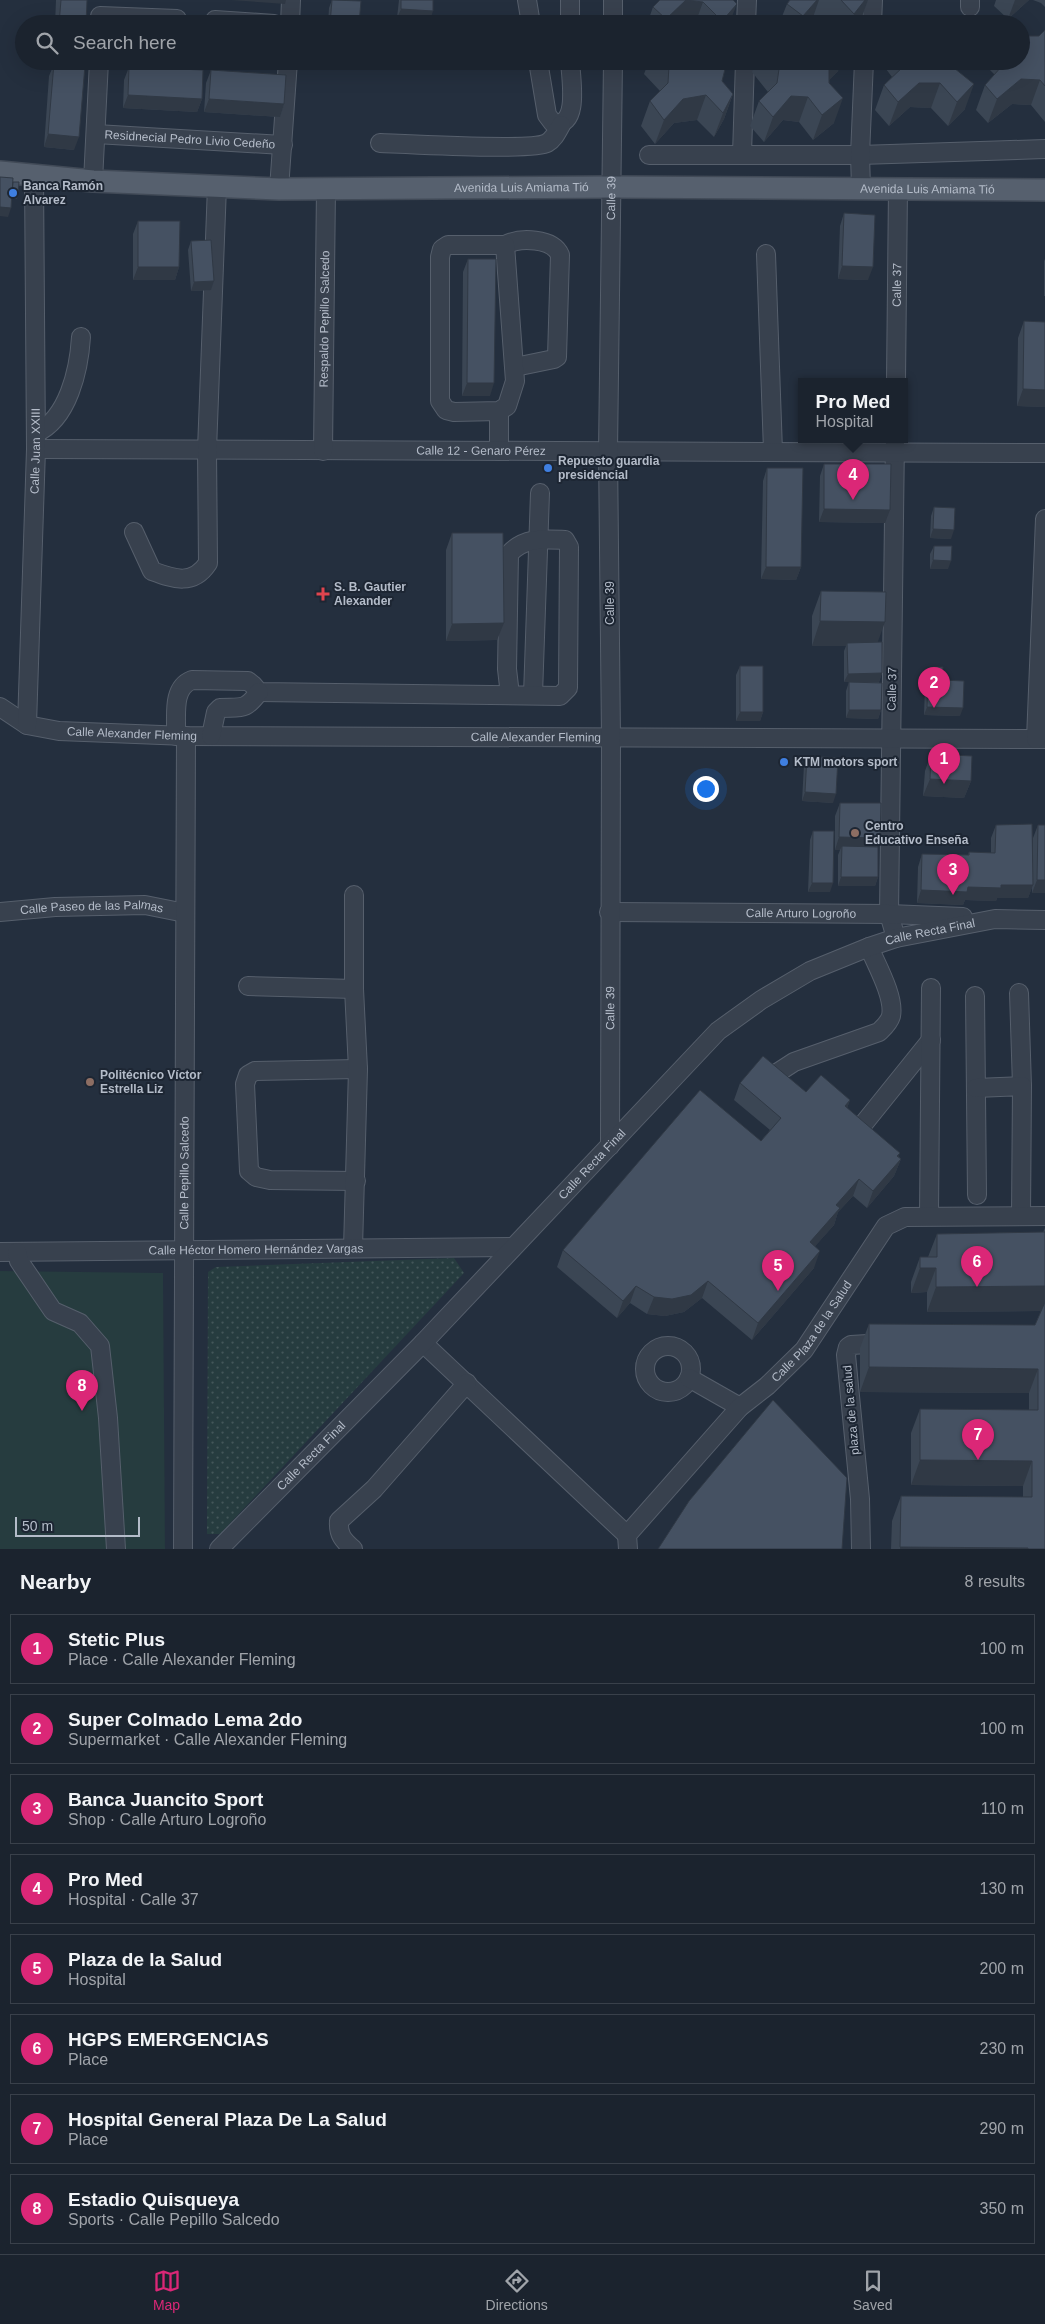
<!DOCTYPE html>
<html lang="en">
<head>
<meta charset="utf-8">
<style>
  :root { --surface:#1b232e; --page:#282f3a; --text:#f1f3f6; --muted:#a0a4aa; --line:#39404a; --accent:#db2777 }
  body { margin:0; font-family:Helvetica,sans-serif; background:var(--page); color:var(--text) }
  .scale { position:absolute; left:15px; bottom:12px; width:125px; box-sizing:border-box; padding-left:5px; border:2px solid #b4bcc9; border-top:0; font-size:14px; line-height:18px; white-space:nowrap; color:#b4bcc9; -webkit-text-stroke:4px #1d2633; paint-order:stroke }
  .you { position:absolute; left:705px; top:788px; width:18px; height:18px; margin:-12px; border:4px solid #fff; border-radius:50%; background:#1a73e8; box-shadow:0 0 0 8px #1a73e833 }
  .badge { display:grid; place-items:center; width:32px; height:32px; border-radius:50%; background:var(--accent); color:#fff; font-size:16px; font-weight:700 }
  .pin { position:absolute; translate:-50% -41px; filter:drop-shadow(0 1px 2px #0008) }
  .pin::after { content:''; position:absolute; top:26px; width:18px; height:15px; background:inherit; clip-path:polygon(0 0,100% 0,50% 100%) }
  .popup { position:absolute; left:798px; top:378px; width:110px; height:65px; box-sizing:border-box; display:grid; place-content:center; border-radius:0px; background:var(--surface); filter:drop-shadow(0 1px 4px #0005); font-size:16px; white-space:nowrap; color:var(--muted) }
  .popup b { font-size:19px; color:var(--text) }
  .popup::after { content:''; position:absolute; left:50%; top:100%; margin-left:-10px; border:10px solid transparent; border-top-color:var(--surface) }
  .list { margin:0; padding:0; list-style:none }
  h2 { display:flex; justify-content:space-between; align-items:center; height:65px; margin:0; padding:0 20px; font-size:21px }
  h2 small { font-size:16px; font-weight:400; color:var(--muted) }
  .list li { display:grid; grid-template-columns:32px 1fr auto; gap:15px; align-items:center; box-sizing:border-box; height:70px; margin:0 10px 10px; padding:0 10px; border:1px solid var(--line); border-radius:0px }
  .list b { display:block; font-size:19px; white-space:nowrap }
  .list p { margin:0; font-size:16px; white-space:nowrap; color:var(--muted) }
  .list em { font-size:16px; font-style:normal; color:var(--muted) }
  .icon { flex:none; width:28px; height:28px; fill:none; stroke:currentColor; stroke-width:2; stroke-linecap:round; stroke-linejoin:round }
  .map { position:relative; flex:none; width:1045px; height:1549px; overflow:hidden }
  .search { position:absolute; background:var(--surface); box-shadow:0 5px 20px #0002; left:15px; right:15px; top:15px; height:55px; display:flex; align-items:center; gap:12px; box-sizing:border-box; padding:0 18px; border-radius:28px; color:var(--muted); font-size:19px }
  .sheet { height:705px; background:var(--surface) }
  nav { display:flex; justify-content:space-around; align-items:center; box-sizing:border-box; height:70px; border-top:1px solid var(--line); background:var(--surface); font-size:14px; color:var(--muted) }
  nav a { display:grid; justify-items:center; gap:2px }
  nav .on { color:var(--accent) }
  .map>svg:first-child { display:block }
  .grass { fill:url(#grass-dots) }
  .garden { fill:#263c3f }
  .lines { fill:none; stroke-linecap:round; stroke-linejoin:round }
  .minor-casing { stroke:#565f6c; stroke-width:20 }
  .major-casing { stroke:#414a57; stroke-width:24 }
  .minor { stroke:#38414e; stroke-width:18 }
  .major { stroke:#56606e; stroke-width:21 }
  .wall { fill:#3b4654 }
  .shaded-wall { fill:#303945 }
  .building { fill:#455162; stroke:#303945 }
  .shop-dot { fill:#3f7fe0; stroke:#1d2633; stroke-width:2 }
  .health-dot { fill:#e0444e; stroke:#1d2633; stroke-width:2 }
  .education-dot { fill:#8d6e63; stroke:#1d2633; stroke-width:2 }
  .labels { text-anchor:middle; stroke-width:4; stroke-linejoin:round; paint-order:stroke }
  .street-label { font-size:12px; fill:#b4bcc9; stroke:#1d2633 }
  .poi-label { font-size:12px; font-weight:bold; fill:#b4bcc9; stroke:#1d2633; text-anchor:start }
</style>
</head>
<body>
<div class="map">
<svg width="1045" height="1549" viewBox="0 0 1045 1549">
  <defs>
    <pattern id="grass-dots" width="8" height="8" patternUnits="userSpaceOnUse" patternTransform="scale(1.25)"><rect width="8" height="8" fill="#263c3f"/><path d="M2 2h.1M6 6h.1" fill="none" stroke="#435659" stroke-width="1.8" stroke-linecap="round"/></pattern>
  </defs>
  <rect width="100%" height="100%" fill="#242f3e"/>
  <path class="grass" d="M454 1258 464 1273 220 1534H207L208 1272 216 1267Z"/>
  <path class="garden" d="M0 1271 163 1273 165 1549H0Z"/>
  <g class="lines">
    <defs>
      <g id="minor">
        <path d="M527 0 531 24"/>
        <path d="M570 0V24"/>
        <path d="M970 7V0"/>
        <path d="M100 16 177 19"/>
        <path d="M215 20 274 24"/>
        <path d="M290 24 291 0"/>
        <path d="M613 24V0"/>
        <path d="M746 24 747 0"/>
        <path d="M872 24 873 0"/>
        <path d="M538 61 547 115 553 123C580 128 571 79 570 61"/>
        <path id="s1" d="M96 134 283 145"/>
        <path d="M380 143C405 144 533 151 547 143 554 139 557 132 561 125"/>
        <path d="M742 154 745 61"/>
        <path d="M649 155H860L1045 149"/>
        <path d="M93 181 99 61"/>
        <path d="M861 188 860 155 864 61"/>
        <path d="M279 189 288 61"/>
        <path d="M505 245C520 237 553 238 560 255L557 357 554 359 515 367"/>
        <path d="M766 254 773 451"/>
        <path id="s2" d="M896 381 898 188"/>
        <path d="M499 411 454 412 446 410 440 401V257L442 249 448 245H505L515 381 507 406 499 411V451"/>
        <path d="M36 433C68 419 79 370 81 337"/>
        <path d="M895 439 889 914 896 938"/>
        <path id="s3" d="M36 449 1045 453"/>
        <path id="s4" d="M323 451 326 188"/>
        <path d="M134 532 152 571C174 579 193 586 208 563L207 450 217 186"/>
        <path d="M533 695 540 493"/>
        <path id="s5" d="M0 707 27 725 59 731 186 736 1045 739"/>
        <path id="s6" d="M27 725 36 449 34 177"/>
        <path d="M176 736C177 717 171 688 192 680L248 681 253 685 259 692 560 696 568 688 569 547 565 540C544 539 524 537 509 554L507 669 510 695"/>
        <path d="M211 736 216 712 220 708C242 707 245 711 259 692"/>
        <path d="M1036 739 1045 519"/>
        <path id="s7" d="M0 912 55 907 145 905 185 913"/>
        <path id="s8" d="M609 912 889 914 963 917"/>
        <path d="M248 986 354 989"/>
        <path d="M1019 993 1022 1086"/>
        <path d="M975 996 977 1195"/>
        <path d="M777 1073 794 1062 879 1032C883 1028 889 1023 891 1016 895 997 876 964 869 947"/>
        <path d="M976 1088 1022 1086 1021 1216"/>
        <path d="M865 1122 931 1040"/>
        <path id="s9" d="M610 1146 611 738 608 452 613 61"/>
        <path d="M356 1181 270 1180 256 1177 249 1171 245 1084 248 1075 255 1071 358 1069"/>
        <path d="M929 1216 931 988"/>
        <path d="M353 1248 358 1069 354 989V895"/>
        <path id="s10" d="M0 1252 513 1247"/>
        <path d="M17 1252 19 1261 53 1311 80 1323 100 1346 108 1418 116 1549"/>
        <path d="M423 1343 627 1535"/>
        <circle cx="668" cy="1369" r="23"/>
        <path d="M689 1378 740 1407"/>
        <path id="s11" d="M183 1549 186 736"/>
        <path id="s12" d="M219 1549 423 1343 718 1031 761 1000 810 971 869 947 896 938 995 919 1045 920"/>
        <path d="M353 1549C343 1540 338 1535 339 1521L374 1489 467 1383"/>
        <path id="s13" d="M628 1549 627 1535 740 1407 767 1386 804 1350 886 1226 905 1217 1045 1216"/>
        <path d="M861 1549 860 1499 846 1355 848 1347 851 1345 885 1343"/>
      </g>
      <g id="major">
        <path id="s14" d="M0 172 93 181 279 189 613 187 1045 190"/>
      </g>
    </defs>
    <use href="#minor" class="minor-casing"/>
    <use href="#major" class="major-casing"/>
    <use href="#minor" class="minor"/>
    <use href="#major" class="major"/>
  </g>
  <path class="wall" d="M56 0H87L86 24H55Z
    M332 0 359 24H328L329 8Z
    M399 0H433L430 20 397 18Z
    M660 0H733L729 24H647L653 7Z
    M790 0H868L861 19 857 24H831L812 20 809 24H779L787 4Z
    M996 0H1029L1008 19 994 6Z
    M1033 0H1045V7L1041 3Z
    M1045 30V122L1031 105 1012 104 988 123 976 110 985 85 995 75 981 61H1021L1039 36Z
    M54 61H82L81 65 74 150 44 147 49 76 54 64Z
    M649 61H727L722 81 733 94 724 119 714 137 697 120 674 123 655 144 641 126 650 101 660 91 644 74Z
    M756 61H841L838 71 829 80 834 123 813 140 799 122 783 120 764 142 750 126 759 101 768 92 752 72Z
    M880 61H960L954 67 965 109 948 126 931 108 910 107 889 126 875 110 884 85 892 77Z
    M129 67 202 99 197 112 123 108 124 80Z
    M211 70 284 104 280 117 204 112 206 83Z
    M844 213 868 280 838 279 840 226Z
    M138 221 179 267 175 280H133V234Z
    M191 241 214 281 211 290 191 291 188 250Z
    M468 259 490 396H462L463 272Z
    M1045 259V296H1044V261Z
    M1024 321 1045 407 1017 406 1018 338Z
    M824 464 885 523 819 522 820 476Z
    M767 468 801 567 796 580 761 579 763 481Z
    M934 507 951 539 930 538 931 516Z
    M452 533 497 640 446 641V550Z
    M934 546 948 569H930V554Z
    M821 591 878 642 882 673 879 682 881 710 878 719 846 718V691L849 682H844V651L846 646H812V616Z
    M740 666 763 712 760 721H736V675Z
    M933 667 942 680 960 716 924 715 925 686 928 677 930 678Z
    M931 754 971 781 964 798 923 796 925 771Z
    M807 756 833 803 802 801 804 765Z
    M840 803 880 838 877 847 878 877 875 886H838V855L840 850H835V816Z
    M996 825 1033 863V838L1038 825 1045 893H1032V887L1028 898H997L996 901 965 900 963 905 917 903 918 867 922 854 968 855 969 852 991 853V838Z
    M813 831 830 892H808L810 840Z
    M740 1083 850 1100 847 1108 901 1159 894 1176 867 1208 853 1196 838 1212 834 1225 815 1246 814 1268 752 1340 702 1298 684 1312 665 1316 647 1314 630 1303 617 1318 557 1267 563 1250 761 1141 770 1130 734 1100Z
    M1045 1228V1549H891L892 1521 901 1496 1023 1497V1486L911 1485V1433L920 1409 1029 1410V1393L860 1392V1348L869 1324 1035 1325 1041 1311 927 1312V1292L911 1293V1282L920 1257H928L937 1234 1043 1232Z"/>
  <path class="shaded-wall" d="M231 0H286L285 4Z
    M686 0 703 2 695 24H664L666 19Z
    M817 0H819L812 20 809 24H800L803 16Z
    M865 0H868L861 19 857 24H850L854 14Z
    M1015 0H1029L1008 19Z
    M737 4 729 24H721L722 21Z
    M401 9 433 11 430 20 397 18Z
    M55 61H82L80 67 53 66Z
    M833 61H841L838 71 820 90 829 65Z
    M949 61H960L943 77Z
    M1021 79 1040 80 1031 105 1012 104 988 123 997 99Z
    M919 83H940L931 108 910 107 889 126 898 102Z
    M974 84 965 109 948 126 957 102Z
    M733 94 724 119 714 137 723 113Z
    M128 95 202 99 197 112 123 108Z
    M706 95 697 120 674 123 655 144 664 120 683 99Z
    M791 96 808 97 799 122 783 120 764 142 773 117Z
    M843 98 834 123 813 140 822 115Z
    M209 99 284 104 280 117 204 112Z
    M48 134 79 137 74 150 44 147Z
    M11 195H18L17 199H9Z
    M0 207 11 208 8 217 0 216Z
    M842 266 873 267 868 280 838 279Z
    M138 267H179L175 280H133Z
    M214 281 211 290 191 291 194 282Z
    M467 383H494L490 396H462Z
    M1023 389 1045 390V407L1017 406Z
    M824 509 890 510 885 523 819 522Z
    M933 529 954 530 951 539 930 538Z
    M933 560 951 561 948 569H930Z
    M766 567H801L796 580 761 579Z
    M820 621 885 622 876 647 847 643 846 646H812Z
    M504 623 497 640 446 641 452 624Z
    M882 673 879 682H844L848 674Z
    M927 707 963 708 960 716 924 715Z
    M849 710H881L878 719 846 718Z
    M740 712H763L760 721H736Z
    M930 779 971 781 964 798 923 796Z
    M805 792 836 794 833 803 802 801Z
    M839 837 880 838 875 850 842 846 840 850H835Z
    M841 877H878L875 886H838Z
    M1037 880H1045V893H1032Z
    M812 883H833L830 892H808Z
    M1001 885H1033L1028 898H997L996 901 965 900 963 905 917 903 921 890Z
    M850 1100 844 1117 845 1106Z
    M900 1153 896 1164 901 1159 894 1176 867 1208 873 1191Z
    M859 1179 853 1196 838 1212 834 1225 804 1259 810 1242 836 1205Z
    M820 1251 814 1268 752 1340 758 1323Z
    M920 1268H936L927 1292 911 1293Z
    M708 1281 702 1298 684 1312 665 1316 647 1314 654 1297Z
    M636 1286 630 1303 617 1318 623 1301Z
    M1045 1286V1306L1043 1311 927 1312 936 1287Z
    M869 1367 1038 1369 1029 1393 860 1392Z
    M920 1460 1032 1461 1023 1486 911 1485Z
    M900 1547 1028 1548V1549H900Z"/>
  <path class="building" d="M61 0H87L86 24H59Z
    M332 0 361 1 359 24H330Z
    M401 0H433V11L401 9Z
    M660 0H733L737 4 722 21 703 2 686 0 666 19 653 7Z
    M790 0H817L803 16 787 4Z
    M841 0H865L854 14Z
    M900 17 907 24H895Z
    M961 17 967 24H953Z
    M999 18 1005 24H994Z
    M1045 30V86L1040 80 1021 79 997 99 985 85 1002 66 1003 61H1021V36H1039Z
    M665 61H727L722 81 733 94 723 113 706 95 683 99 664 120 650 101 668 83 669 66Z
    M772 61H833L829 65V83L843 98 822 115 808 97 791 96 773 117 759 101 777 83 779 69Z
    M905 61H953L954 68 974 84 957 102 940 83H919L898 102 884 85 905 65Z
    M54 63 85 65 79 137 48 134Z
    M129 67 203 70 202 99 128 95Z
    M211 70 286 75 284 104 209 99Z
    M0 177 13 178 11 208 0 207Z
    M13 182H19L18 195H12Z
    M844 213 875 215 873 267 842 266Z
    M138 221H180L179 267H138Z
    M211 240 214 281 194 282 191 241Z
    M468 259H496L494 383H467Z
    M1024 321 1045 322V390L1023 389Z
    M824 464H891L890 510 824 509Z
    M767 468H803L801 567H766Z
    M934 507 955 508 954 530 933 529Z
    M452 533H503L504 623 452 624Z
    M934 546H952L951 561 933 560Z
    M821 591 886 592 885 622 820 621Z
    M882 642V673L848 674 847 643Z
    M740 666H763V712H740Z
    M933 667H943L942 680 964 681 963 708 927 707 928 677 933 678Z
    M849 682 882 683 881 710H849Z
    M931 754 972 756 971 781 930 779Z
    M807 756 838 758 836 794 805 792Z
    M840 803H881L880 838 839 837Z
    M1032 824 1033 885H1001V888L968 887 967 892 921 890 922 854 969 855V852L995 853 996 825Z
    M1038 825H1045V880H1037Z
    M813 831H834L833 883H812Z
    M842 846 878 847V877H841Z
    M763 1056 806 1092 821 1075 850 1100 845 1106 900 1153 897 1156 901 1159 873 1191 859 1179 836 1205 840 1208 810 1242 820 1251 758 1323 708 1281 691 1295 672 1299 654 1297 636 1286 623 1301 563 1250 700 1090 761 1141 781 1118 740 1083Z
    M1045 1232V1286L936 1287V1268H920V1257H937V1234Z
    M1045 1302V1549H1028V1548L900 1547 901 1496 1032 1497V1461L920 1460V1409L1038 1410V1369L869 1367V1324L1035 1325Z
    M773 1400 847 1478 842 1549H658L689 1501Z"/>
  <g class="shop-dot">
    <circle cx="13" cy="193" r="5"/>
    <circle cx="548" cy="468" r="5"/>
    <circle cx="784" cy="762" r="5"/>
  </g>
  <path class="health-dot" d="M320.5 586.5h5v5h5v5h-5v5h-5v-5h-5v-5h5z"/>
  <g class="education-dot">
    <circle cx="855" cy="833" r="5"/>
    <circle cx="90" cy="1082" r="5"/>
  </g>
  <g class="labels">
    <g class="street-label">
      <text dy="4" stroke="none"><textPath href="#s1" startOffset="94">Residnecial Pedro Livio Cedeño</textPath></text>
      <text dy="4" stroke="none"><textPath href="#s14" startOffset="522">Avenida Luis Amiama Tió</textPath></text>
      <text dy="4" stroke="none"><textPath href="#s14" startOffset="928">Avenida Luis Amiama Tió</textPath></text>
      <text dy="4" stroke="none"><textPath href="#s9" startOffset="948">Calle 39</textPath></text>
      <text dy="4" stroke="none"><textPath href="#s2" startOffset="96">Calle 37</textPath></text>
      <text dy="4" stroke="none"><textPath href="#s4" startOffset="132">Respaldo Pepillo Salcedo</textPath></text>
      <text dy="4" stroke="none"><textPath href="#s6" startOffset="274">Calle Juan XXIII</textPath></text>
      <text dy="4" stroke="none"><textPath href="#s3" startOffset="445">Calle 12 - Genaro Pérez</textPath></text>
      <text transform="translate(610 603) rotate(-90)" y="4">Calle 39</text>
      <text transform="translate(892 689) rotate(-89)" y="4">Calle 37</text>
      <text dy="4" stroke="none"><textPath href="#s5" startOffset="138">Calle Alexander Fleming</textPath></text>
      <text dy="4" stroke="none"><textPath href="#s5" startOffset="542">Calle Alexander Fleming</textPath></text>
      <text dy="4" stroke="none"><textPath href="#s7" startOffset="92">Calle Paseo de las Palmas</textPath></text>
      <text dy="4" stroke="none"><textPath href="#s8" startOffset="192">Calle Arturo Logroño</textPath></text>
      <text dy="4" stroke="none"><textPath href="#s12" startOffset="956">Calle Recta Final</textPath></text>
      <text dy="4" stroke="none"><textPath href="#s9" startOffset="138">Calle 39</textPath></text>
      <text dy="4" stroke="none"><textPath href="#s12" startOffset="536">Calle Recta Final</textPath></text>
      <text dy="4" stroke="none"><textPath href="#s11" startOffset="376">Calle Pepillo Salcedo</textPath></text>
      <text dy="4" stroke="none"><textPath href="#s10" startOffset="256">Calle Héctor Homero Hernández Vargas</textPath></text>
      <text dy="4" stroke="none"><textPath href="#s13" startOffset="290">Calle Plaza de la Salud</textPath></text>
      <text transform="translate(851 1410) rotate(-95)" y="4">plaza de la salud</text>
      <text dy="4" stroke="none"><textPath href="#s12" startOffset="131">Calle Recta Final</textPath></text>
    </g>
    <g class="poi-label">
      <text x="23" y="190">Banca Ramón<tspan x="23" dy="14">Alvarez</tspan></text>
      <text x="558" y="465">Repuesto guardia<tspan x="558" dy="14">presidencial</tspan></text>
      <text x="334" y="591">S. B. Gautier<tspan x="334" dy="14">Alexander</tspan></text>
      <text x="794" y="766">KTM motors sport</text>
      <text x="865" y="830">Centro<tspan x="865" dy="14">Educativo Enseña</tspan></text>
      <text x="100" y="1079">Politécnico Víctor<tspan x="100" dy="14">Estrella Liz</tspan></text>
    </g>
  </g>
</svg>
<div class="scale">50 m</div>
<div class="you"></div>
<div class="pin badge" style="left:944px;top:784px">1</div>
<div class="pin badge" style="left:934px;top:708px">2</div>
<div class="pin badge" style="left:953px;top:895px">3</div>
<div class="pin badge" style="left:853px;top:500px">4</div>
<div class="popup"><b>Pro Med</b>Hospital</div>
<div class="pin badge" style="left:778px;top:1291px">5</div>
<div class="pin badge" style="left:977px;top:1287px">6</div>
<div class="pin badge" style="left:978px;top:1460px">7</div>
<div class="pin badge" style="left:82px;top:1411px">8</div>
<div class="search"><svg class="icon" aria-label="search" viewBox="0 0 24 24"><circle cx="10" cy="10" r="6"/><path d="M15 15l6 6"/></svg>Search here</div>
</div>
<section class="sheet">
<h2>Nearby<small>8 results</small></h2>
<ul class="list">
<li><span class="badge">1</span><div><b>Stetic Plus</b><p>Place · Calle Alexander Fleming</p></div><em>100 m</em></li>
<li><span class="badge">2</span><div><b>Super Colmado Lema 2do</b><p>Supermarket · Calle Alexander Fleming</p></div><em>100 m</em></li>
<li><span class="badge">3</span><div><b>Banca Juancito Sport</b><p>Shop · Calle Arturo Logroño</p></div><em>110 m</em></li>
<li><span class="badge">4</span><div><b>Pro Med</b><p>Hospital · Calle 37</p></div><em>130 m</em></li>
<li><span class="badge">5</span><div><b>Plaza de la Salud</b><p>Hospital</p></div><em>200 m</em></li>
<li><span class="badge">6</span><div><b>HGPS EMERGENCIAS</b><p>Place</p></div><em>230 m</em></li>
<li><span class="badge">7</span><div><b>Hospital General Plaza De La Salud</b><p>Place</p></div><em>290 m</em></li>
<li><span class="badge">8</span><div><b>Estadio Quisqueya</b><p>Sports · Calle Pepillo Salcedo</p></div><em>350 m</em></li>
</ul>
</section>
<nav>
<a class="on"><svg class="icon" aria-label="map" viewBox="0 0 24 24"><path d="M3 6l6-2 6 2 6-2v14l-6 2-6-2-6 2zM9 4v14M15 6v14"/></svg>Map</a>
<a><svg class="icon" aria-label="directions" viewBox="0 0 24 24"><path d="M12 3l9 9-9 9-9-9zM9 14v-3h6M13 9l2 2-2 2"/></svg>Directions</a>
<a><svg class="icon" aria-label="saved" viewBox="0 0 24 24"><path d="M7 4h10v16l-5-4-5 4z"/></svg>Saved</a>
</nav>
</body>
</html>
